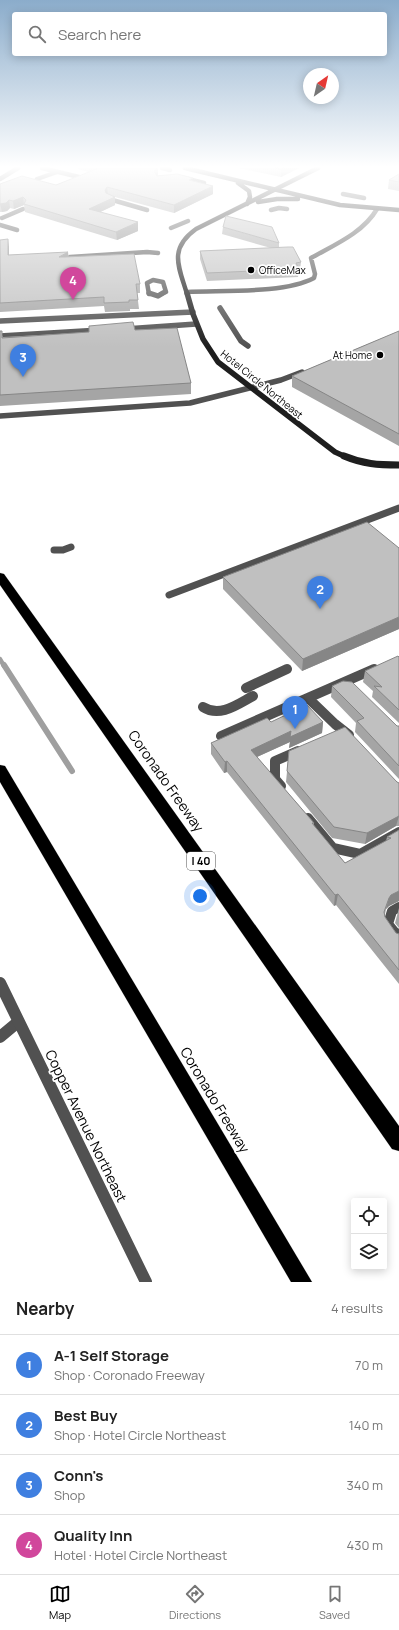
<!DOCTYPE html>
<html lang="en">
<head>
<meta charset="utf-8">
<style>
  :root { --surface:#fff; --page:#f2f2f2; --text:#222; --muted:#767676; --line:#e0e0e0; --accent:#000 }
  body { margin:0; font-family:Manrope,sans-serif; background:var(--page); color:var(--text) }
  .controls { position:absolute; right:12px; bottom:12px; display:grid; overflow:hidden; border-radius:4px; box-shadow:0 2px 10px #0003 }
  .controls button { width:36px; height:36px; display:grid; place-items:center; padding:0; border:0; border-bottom:1px solid var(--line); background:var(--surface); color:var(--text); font:20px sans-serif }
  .compass { position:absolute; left:303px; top:68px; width:36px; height:36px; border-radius:50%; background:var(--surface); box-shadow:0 2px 10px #0003; rotate:34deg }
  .you { position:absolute; left:200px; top:896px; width:14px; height:14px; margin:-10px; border:3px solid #fff; border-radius:50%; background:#1a73e8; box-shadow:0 0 0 6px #1a73e833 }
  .badge { display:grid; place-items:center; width:26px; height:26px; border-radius:50%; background:var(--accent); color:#fff; font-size:13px; font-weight:700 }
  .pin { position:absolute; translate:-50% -33px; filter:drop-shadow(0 1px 2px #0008) }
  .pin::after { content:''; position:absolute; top:21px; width:14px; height:12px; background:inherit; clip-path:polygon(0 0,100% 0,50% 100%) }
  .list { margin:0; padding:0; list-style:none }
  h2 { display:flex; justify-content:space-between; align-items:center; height:52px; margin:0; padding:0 16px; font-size:17px }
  h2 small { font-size:13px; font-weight:400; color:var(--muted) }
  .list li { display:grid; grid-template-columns:26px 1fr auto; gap:12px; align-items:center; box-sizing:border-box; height:60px; padding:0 16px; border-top:1px solid var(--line) }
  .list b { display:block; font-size:15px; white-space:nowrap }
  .list p { margin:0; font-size:13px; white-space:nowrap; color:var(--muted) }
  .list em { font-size:13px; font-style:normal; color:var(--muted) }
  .icon { flex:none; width:22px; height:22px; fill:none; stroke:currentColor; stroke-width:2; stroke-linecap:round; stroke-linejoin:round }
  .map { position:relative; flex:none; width:399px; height:1282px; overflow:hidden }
  .search { position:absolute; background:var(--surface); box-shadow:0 2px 10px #0003; left:12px; right:12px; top:12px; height:44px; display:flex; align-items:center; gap:10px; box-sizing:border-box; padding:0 14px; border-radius:4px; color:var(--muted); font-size:15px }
  .sheet { height:292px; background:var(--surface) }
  nav { display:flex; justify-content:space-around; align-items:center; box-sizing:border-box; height:56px; border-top:1px solid var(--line); background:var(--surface); font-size:11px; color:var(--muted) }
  nav a { display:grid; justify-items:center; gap:2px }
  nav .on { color:var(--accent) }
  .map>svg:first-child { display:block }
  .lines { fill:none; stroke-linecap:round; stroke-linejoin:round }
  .stream-far1 { stroke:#9f9f9f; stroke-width:4.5 }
  .stream { stroke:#9f9f9f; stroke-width:6 }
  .highway-casing { stroke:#dbdbdb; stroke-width:1 }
  .lane-far4 { stroke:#515151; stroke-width:4.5 }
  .lane-far3 { stroke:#515151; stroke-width:5.5 }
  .lane-far2 { stroke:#515151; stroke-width:7 }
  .lane-far1 { stroke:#515151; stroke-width:10 }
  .lane { stroke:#515151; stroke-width:12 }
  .street { stroke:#515151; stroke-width:12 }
  .secondary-far2 { stroke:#1e1e1e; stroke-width:4.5 }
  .secondary-far1 { stroke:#1e1e1e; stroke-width:5.5 }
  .secondary { stroke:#1e1e1e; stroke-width:7 }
  .highway { fill:#000; fill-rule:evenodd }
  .wall { fill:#a5a5a5 }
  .shaded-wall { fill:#868686 }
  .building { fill:#c0c0c0; stroke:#868686 }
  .poi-dot { fill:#000; stroke:#fff; stroke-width:1.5 }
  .labels { text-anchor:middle; stroke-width:3.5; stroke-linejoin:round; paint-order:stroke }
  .far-poi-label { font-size:10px; fill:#000; stroke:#fff; text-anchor:start }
  .far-street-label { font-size:10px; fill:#000; stroke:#fff }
  .shield { fill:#fff; stroke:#4c4c4c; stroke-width:1 }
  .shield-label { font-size:11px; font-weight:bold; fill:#000 }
  .near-street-label { font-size:14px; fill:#000; stroke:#fff }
</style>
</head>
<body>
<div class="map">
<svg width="399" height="1282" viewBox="0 0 399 1282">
  <rect width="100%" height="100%" fill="#fff"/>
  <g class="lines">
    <path class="stream-far1" d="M0 659 4 666"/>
    <path class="stream" d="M4 665 72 771"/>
    <defs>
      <path id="highway" d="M0 573 4 574 399 1126V1151L392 1149 0 585Z
        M0 765 5 766 312 1282H291L0 782Z"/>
    </defs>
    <use href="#highway" class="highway-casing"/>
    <path class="lane-far4" d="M42 168 79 177
      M162 168 170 170
      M184 178 204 183
      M0 179 18 168
      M37 179 57 172
      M343 194 364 198
      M109 199 147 210
      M271 210 279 208 287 209
      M2 218 23 209
      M0 225 17 230
      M171 228 188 221
      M70 257 147 252 158 253
      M187 292C222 290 284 294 314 278L315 274 311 258C334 245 363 233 377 209
      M150 294H149L147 283 153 280 163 282 166 292 161 294"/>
    <path class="lane-far3" d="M149 293 158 296 163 293
      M220 308 241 341 248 346
      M0 321 193 312
      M125 329 196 324
      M0 336 100 330
      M0 416 190 403 281 380 302 372"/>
    <path class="lane-far2" d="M54 550H63L71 547
      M169 595 399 508"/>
    <path class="lane-far1" d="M246 688 287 669
      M308 698 335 724 349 735
      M203 707C220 718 238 704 253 696
      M221 736 374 669
      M281 786 275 779V761L298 751
      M308 818 333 848 360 854 399 832
      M397 935 388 924 392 911 399 907"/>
    <path class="lane" d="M396 934 399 938
      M0 1037 18 1022"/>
    <path class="street" d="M0 983 146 1282"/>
    <path class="secondary-far2" d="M185 168 340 205 399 210
      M238 183 249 191 250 197 247 204
      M258 202 277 199H298
      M187 294C179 267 168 249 196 229L318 168"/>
    <path class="secondary-far1" d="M187 293 193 314 203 339 218 362 335 452 346 457"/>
    <path class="secondary" d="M344 456C363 464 378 465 399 465"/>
    <use href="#highway" class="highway"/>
  </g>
  <path class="wall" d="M78 168H156L158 175 193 181 213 194 174 213 115 197V205L100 212 138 231 117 240 25 212 24 205 14 209 10 208 7 211 2 212H0V184L56 185 89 172 78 169Z
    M239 168H299L281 177Z
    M399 174V191L388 189 389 180Z
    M223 227 279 243V247L301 262 300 270H299L298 277 207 281 200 259V251L271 248 222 234Z
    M0 240 9 247V255L69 257 140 284V293H137L139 309H130V311L105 312 104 306 0 312Z
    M135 330 191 383V394L0 406V331L3 337Z
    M399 331V446L292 387V376Z
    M399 548V629L302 671 223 589V577Z
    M399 657V723L372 697 373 691 363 682 365 671Z
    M332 686 397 726H399V779L355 732 356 723 331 697Z
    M271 722H323L322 733 289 748 290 742 257 757 314 823V826L345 863 386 841 387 837 399 830V901L389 906 386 909 385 914V917L396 933 399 934V984L336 905 334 906 227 772 224 773 211 754V743Z
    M289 751 397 782 399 783V826H396L365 844 332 838 286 782Z
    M399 908V928L395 923Z"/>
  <path class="shaded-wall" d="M158 168V176L154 179V171Z
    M284 168H299L281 177V169Z
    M213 186V194L174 213V205Z
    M107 187 108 196 106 198 105 190Z
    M23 197 24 205 14 209 13 201Z
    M115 197V205L90 217 89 209Z
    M9 200 10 208 7 211 2 212 0 204Z
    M138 222V231L117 240 116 232Z
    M8 239 9 247V263L8 255Z
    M68 252 69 260 59 257Z
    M399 617V629L302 671 303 659Z
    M323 722 322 733 289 748 290 742 250 760 251 750 291 731Z
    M227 761V772L224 773 225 762Z
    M399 816 396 826 365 844 367 833Z
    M399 891V901L389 906 386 909 382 923 389 898 391 895Z
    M338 894 336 905 334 906 335 895Z"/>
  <path class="building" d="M99 168H158L154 171 157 176 177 174 193 178 189 180 213 186 174 205 107 187 105 190 106 193 115 197 89 209 138 222 116 232 24 204 26 200 23 197 13 201 9 200 6 203 0 204V184L22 176 56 185Z
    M275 168H284L281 169Z
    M399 174V182L389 180Z
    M226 216 272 227 279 243 223 227Z
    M8 239V255L68 252 59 257H64L134 254 140 284H136L138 300H129V302L104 303V297L0 303V240Z
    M288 247H293L301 262 296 263 299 269 207 273 200 251Z
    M133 322 135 330 177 328 191 383 0 395V331H2V338L89 332V326Z
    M399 331V434L292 376Z
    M367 522 399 548V617L303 659 223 577Z
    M398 656 399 657V710L374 686 382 687 365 671Z
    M343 681 352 682 397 726H399V766L357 721 364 718 332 686Z
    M307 705 323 722 290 737 291 731 251 750 314 823H312L345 863 391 838 387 837 399 830V891L391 895 389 898 384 912 385 917 396 933 399 934V970L338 894 335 895 227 761 225 762 211 743 267 718 271 722Z
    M345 727 397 782 399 783V816L367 833 334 827 287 771 289 751Z"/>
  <linearGradient id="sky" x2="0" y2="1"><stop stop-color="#8baccb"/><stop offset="0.48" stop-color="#fff"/><stop offset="1" stop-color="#fff" stop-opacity="0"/></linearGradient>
  <rect width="399" height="347" fill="url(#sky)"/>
  <g class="poi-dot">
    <circle cx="251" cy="270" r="4"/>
    <circle cx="380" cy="355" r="4"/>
  </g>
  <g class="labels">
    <g class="far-poi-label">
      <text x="259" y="274">OfficeMax</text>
      <text x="372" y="359" text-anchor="end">At Home</text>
    </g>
    <g class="far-street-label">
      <text transform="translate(262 384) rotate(39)" y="4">Hotel Circle Northeast</text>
    </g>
    <rect class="shield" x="187" y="852" width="28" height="18" rx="3"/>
    <g class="shield-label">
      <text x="201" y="865">I 40</text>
    </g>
    <g class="near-street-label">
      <text transform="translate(166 781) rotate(55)" y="5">Coronado Freeway</text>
      <text transform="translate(215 1100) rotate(59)" y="5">Coronado Freeway</text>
      <text transform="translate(86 1126) rotate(64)" y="5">Copper Avenue Northeast</text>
    </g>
  </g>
</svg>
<div class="controls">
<button><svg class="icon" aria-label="locate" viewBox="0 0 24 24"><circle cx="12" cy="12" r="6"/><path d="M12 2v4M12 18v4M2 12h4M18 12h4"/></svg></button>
<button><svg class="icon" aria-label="layers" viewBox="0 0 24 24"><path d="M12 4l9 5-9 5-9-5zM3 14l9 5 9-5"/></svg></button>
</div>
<svg class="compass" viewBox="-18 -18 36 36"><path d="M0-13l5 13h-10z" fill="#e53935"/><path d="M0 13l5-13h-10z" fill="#767676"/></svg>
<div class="you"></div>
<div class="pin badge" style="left:295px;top:729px;background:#3f7fe0">1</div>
<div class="pin badge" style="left:320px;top:609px;background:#3f7fe0">2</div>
<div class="pin badge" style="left:23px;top:377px;background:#3f7fe0">3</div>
<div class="pin badge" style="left:73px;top:300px;background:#d1479c">4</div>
<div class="search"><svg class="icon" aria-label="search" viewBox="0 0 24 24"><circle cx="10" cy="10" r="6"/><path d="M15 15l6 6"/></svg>Search here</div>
</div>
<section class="sheet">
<h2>Nearby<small>4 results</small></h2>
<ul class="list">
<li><span class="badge" style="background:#3f7fe0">1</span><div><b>A-1 Self Storage</b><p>Shop · Coronado Freeway</p></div><em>70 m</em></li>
<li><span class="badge" style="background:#3f7fe0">2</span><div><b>Best Buy</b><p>Shop · Hotel Circle Northeast</p></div><em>140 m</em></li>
<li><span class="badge" style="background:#3f7fe0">3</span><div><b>Conn's</b><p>Shop</p></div><em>340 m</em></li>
<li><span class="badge" style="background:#d1479c">4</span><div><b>Quality Inn</b><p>Hotel · Hotel Circle Northeast</p></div><em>430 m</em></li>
</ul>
</section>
<nav>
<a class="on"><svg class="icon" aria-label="map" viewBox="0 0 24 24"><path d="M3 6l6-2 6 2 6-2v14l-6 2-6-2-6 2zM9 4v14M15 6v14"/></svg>Map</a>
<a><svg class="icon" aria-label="directions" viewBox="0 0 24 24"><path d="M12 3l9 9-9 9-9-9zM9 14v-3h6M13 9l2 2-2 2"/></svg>Directions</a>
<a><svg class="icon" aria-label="saved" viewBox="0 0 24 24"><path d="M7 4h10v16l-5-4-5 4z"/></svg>Saved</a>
</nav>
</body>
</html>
